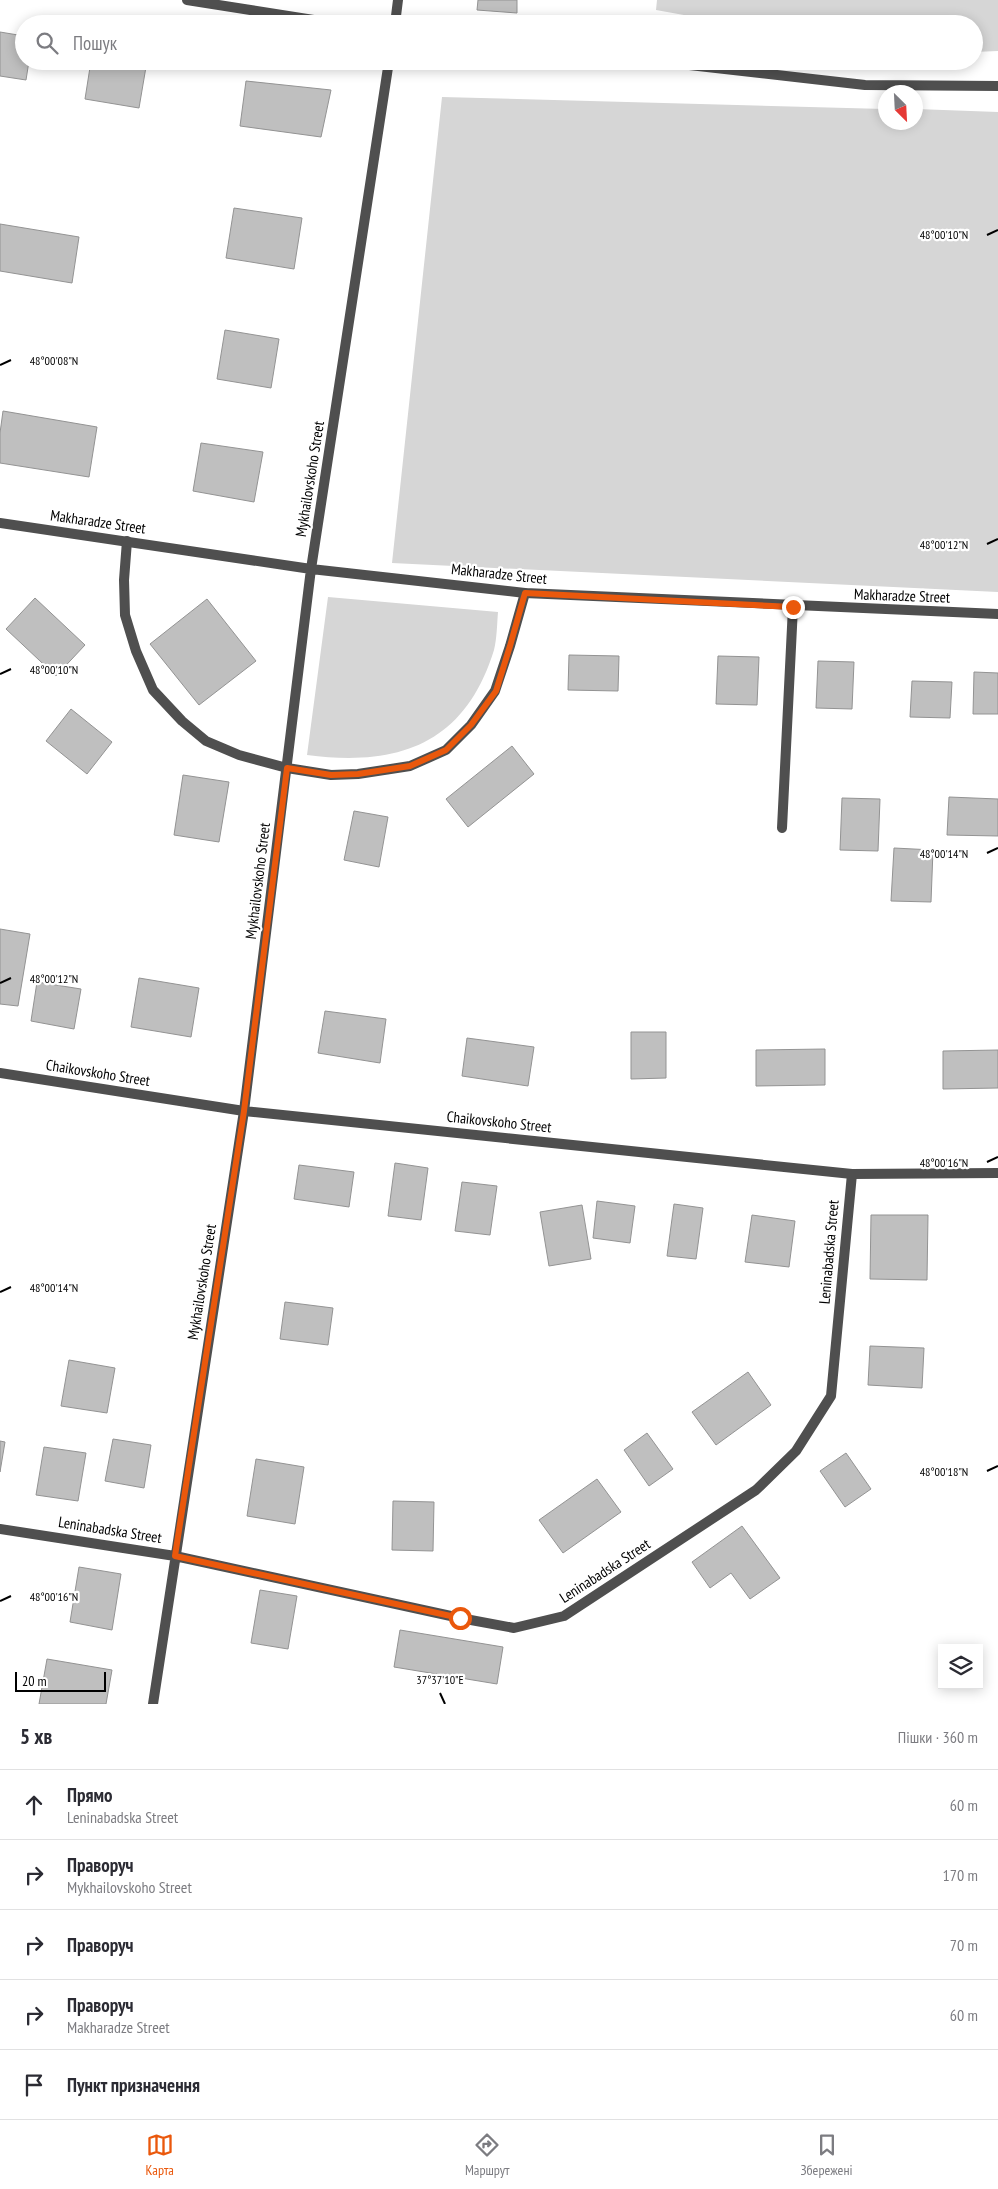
<!DOCTYPE html>
<html lang="uk">
<head>
<meta charset="utf-8">
<style>
  :root { --surface:#fff; --page:#f2f2f3; --text:#2b2b33; --muted:#7c7c81; --line:#e1e1e2; --accent:#ea580c }
  body { margin:0; font-family:"PT Sans Narrow",sans-serif; background:var(--page); color:var(--text) }
  .controls { position:absolute; right:15px; bottom:15px; display:grid; overflow:hidden; border-radius:0px; box-shadow:0 2px 12px #0003 }
  .controls button { width:45px; height:45px; display:grid; place-items:center; padding:0; border:0; border-bottom:1px solid var(--line); background:var(--surface); color:var(--text); font:25px sans-serif }
  .compass { position:absolute; left:878px; top:85px; width:45px; height:45px; border-radius:50%; background:var(--surface); box-shadow:0 2px 12px #0003; rotate:156deg }
  .scale { position:absolute; left:15px; bottom:12px; width:91px; box-sizing:border-box; padding-left:5px; border:2px solid #000; border-top:0; font-size:14px; line-height:18px; white-space:nowrap; color:#000; -webkit-text-stroke:4px #fff; paint-order:stroke }
  .stop { position:absolute; width:15px; height:15px; margin:-11px; border:4px solid #ea580c; border-radius:50%; background:#fff }
  .stop.end { background:#ea580c; border-color:#fff; box-shadow:0 1px 5px #0008 }
  .list { margin:0; padding:0; list-style:none }
  h2 { display:flex; justify-content:space-between; align-items:center; height:65px; margin:0; padding:0 20px; font-size:21px }
  h2 small { font-size:16px; font-weight:400; color:var(--muted) }
  .list li { display:grid; grid-template-columns:32px 1fr auto; gap:15px; align-items:center; box-sizing:border-box; height:70px; padding:0 20px; border-top:1px solid var(--line) }
  .list b { display:block; font-size:19px; white-space:nowrap }
  .list p { margin:0; font-size:16px; white-space:nowrap; color:var(--muted) }
  .list em { font-size:16px; font-style:normal; color:var(--muted) }
  .icon { flex:none; width:28px; height:28px; fill:none; stroke:currentColor; stroke-width:2; stroke-linecap:round; stroke-linejoin:round }
  .map { position:relative; flex:none; width:998px; height:1704px; overflow:hidden }
  .search { position:absolute; background:var(--surface); box-shadow:0 2px 12px #0003; left:15px; right:15px; top:15px; height:55px; display:flex; align-items:center; gap:12px; box-sizing:border-box; padding:0 18px; border-radius:28px; color:var(--muted); font-size:19px }
  .sheet { height:415px; background:var(--surface) }
  nav { display:flex; justify-content:space-around; align-items:center; box-sizing:border-box; height:70px; border-top:1px solid var(--line); background:var(--surface); font-size:14px; color:var(--muted) }
  nav a { display:grid; justify-items:center; gap:2px }
  nav .on { color:var(--accent) }
  .map>svg:first-child { display:block }
  .green { fill:#d6d6d6 }
  .building { fill:#bfbfbf; stroke:#939393 }
  .lines { fill:none; stroke-linecap:round; stroke-linejoin:round }
  .service { stroke:#4f4f4f; stroke-width:10 }
  .minor { stroke:#4f4f4f; stroke-width:10 }
  .route { stroke:#ea580c; stroke-width:6 }
  .ticks { fill:none; stroke:#000; stroke-width:2 }
  .labels { text-anchor:middle; stroke-width:4.5; stroke-linejoin:round; paint-order:stroke }
  .street-label { font-size:15px; fill:#000; stroke:#fff }
  .ticks-label { font-size:12px; text-anchor:middle; fill:#000; stroke:#fff; stroke-width:4.5; stroke-linejoin:round; paint-order:stroke }
</style>
</head>
<body>
<div class="map">
<svg width="998" height="1704" viewBox="0 0 998 1704">
  <rect width="100%" height="100%" fill="#fff"/>
  <path class="green" d="M657 0H998V51L974 52V24H734L656 10Z
    M442 97 885 109 886 122H916V109L998 112V592L392 563Z
    M328 597 498 612C497 624 497 638 494 650 465 744 399 767 307 755Z"/>
  <path class="building" d="M478 0H517V13L477 10Z
    M0 32 24 36V61H29L26 80 0 76Z
    M91 61H147L139 108 85 99Z
    M246 81 331 90 321 137 240 126Z
    M234 208 302 218 294 269 226 258Z
    M0 224 79 237 72 283 0 271Z
    M225 330 279 339 271 388 217 379Z
    M3 411 97 427 89 477 0 463V433Z
    M201 443 263 452 254 502 193 491Z
    M35 598 85 645 56 676 6 629Z
    M207 599 256 661 199 705 150 644Z
    M569 655 619 656 618 691 568 690Z
    M718 656 759 657 757 705 716 704Z
    M818 661 854 662 852 709 816 708Z
    M974 672 998 673V714H973Z
    M912 681 952 682 950 718 910 717Z
    M71 709 112 742 87 774 46 741Z
    M512 746 534 774 468 827 446 799Z
    M183 775 229 782 219 842 174 835Z
    M949 797 998 799V836L947 835Z
    M842 798 880 799 878 851 840 850Z
    M354 811 388 817 379 867 344 860Z
    M894 848 933 850 931 902 891 901Z
    M0 929 30 934 18 1006 0 1004Z
    M139 978 199 988 191 1037 131 1027Z
    M37 982 81 989 74 1029 31 1021Z
    M325 1011 386 1019 380 1063 318 1053Z
    M631 1032H666V1078L631 1079Z
    M467 1038 534 1047 528 1086 462 1076Z
    M825 1049V1085L756 1086V1050Z
    M998 1050V1088L943 1089V1051Z
    M395 1163 428 1168 421 1220 388 1216Z
    M299 1165 354 1172 349 1207 294 1199Z
    M462 1182 497 1186 490 1235 455 1231Z
    M597 1201 635 1206 630 1243 593 1238Z
    M674 1204 703 1208 696 1259 667 1256Z
    M582 1205 591 1259 549 1266 540 1212Z
    M752 1215 795 1221 789 1267 745 1262Z
    M871 1215H928L927 1280 870 1279Z
    M285 1302 333 1308 328 1345 280 1339Z
    M870 1346 924 1348 922 1388 868 1385Z
    M69 1360 115 1368 107 1413 61 1406Z
    M748 1372 771 1405 716 1445 692 1412Z
    M647 1433 673 1469 649 1486 624 1450Z
    M113 1439 151 1445 144 1488 105 1481Z
    M0 1441 5 1442 0 1472Z
    M44 1447 86 1453 78 1501 36 1495Z
    M846 1453 871 1489 845 1507 820 1471Z
    M256 1459 304 1467 295 1524 247 1516Z
    M597 1479 621 1512 563 1553 539 1520Z
    M393 1501 434 1502 433 1551 392 1550Z
    M742 1526 780 1578 750 1599 731 1573 710 1588 692 1562Z
    M79 1567 121 1574 112 1630 70 1622Z
    M260 1590 297 1596 288 1649 251 1643Z
    M400 1630 503 1647 497 1684 394 1667Z
    M47 1659 112 1670 106 1704H39Z"/>
  <g class="lines">
    <path class="service" d="M127 541 124 580 125 615 136 651 153 690 182 721 206 741 239 755 287 768 331 775 358 774 410 766 446 750 471 725 495 691 510 646 525 593
      M782 828 793 607"/>
    <path class="minor" d="M187 0 339 24
      M395 24 398 0
      M654 61 865 85 998 86
      M0 523 311 569 525 593 998 614
      M0 1073 244 1111 852 1174 998 1173
      M0 1529 175 1556 460 1618 514 1628 564 1616 756 1490 796 1451 831 1396 852 1174
      M153 1704 244 1111 311 569 389 61"/>
  </g>
  <g class="lines">
    <path class="route" d="M460 1618 175 1556 244 1111 287 768 331 775 358 774 410 766 446 750 471 725 496 691 510 646 525 593 793 607"/>
  </g>
  <path class="ticks" d="M987 235 998 230M0 365 11 360M987 544 998 539M0 674 11 669M987 853 998 848M0 983 11 978M987 1162 998 1157M0 1292 11 1287M987 1471 998 1466M0 1601 11 1596M440 1693 445 1704"/>
  <g class="labels">
    <g class="street-label">
      <text transform="translate(310 479) rotate(-81)" y="5">Mykhailovskoho Street</text>
      <text transform="translate(98 522) rotate(8)" y="5">Makharadze Street</text>
      <text transform="translate(499 574) rotate(6)" y="5">Makharadze Street</text>
      <text transform="translate(902 596) rotate(2)" y="5">Makharadze Street</text>
      <text transform="translate(258 881) rotate(-83)" y="5">Mykhailovskoho Street</text>
      <text transform="translate(98 1073) rotate(9)" y="5">Chaikovskoho Street</text>
      <text transform="translate(499 1122) rotate(6)" y="5">Chaikovskoho Street</text>
      <text transform="translate(829 1252) rotate(-85)" y="5">Leninabadska Street</text>
      <text transform="translate(202 1282) rotate(-81)" y="5">Mykhailovskoho Street</text>
      <text transform="translate(110 1530) rotate(9)" y="5">Leninabadska Street</text>
      <text transform="translate(605 1571) rotate(-33)" y="5">Leninabadska Street</text>
    </g>
  </g>
  <g class="ticks-label">
    <text x="944" y="239">48°00'10"N</text>
    <text x="54" y="365">48°00'08"N</text>
    <text x="944" y="549">48°00'12"N</text>
    <text x="54" y="674">48°00'10"N</text>
    <text x="944" y="858">48°00'14"N</text>
    <text x="54" y="983">48°00'12"N</text>
    <text x="944" y="1167">48°00'16"N</text>
    <text x="54" y="1292">48°00'14"N</text>
    <text x="944" y="1476">48°00'18"N</text>
    <text x="54" y="1601">48°00'16"N</text>
    <text x="440" y="1684">37°37'10"E</text>
  </g>
</svg>
<div class="controls">
<button><svg class="icon" aria-label="layers" viewBox="0 0 24 24"><path d="M12 4l9 5-9 5-9-5zM3 14l9 5 9-5"/></svg></button>
</div>
<svg class="compass" viewBox="-18 -18 36 36"><path d="M0-13l5 13h-10z" fill="#e53935"/><path d="M0 13l5-13h-10z" fill="#7c7c81"/></svg>
<div class="scale">20 m</div>
<div class="stop" style="left:460px;top:1618px"></div>
<div class="stop end" style="left:793px;top:607px"></div>
<div class="search"><svg class="icon" aria-label="search" viewBox="0 0 24 24"><circle cx="10" cy="10" r="6"/><path d="M15 15l6 6"/></svg>Пошук</div>
</div>
<section class="sheet">
<h2>5 хв<small>Пішки · 360 m</small></h2>
<ul class="list">
<li><svg class="icon" aria-label="ahead" viewBox="0 0 24 24"><path d="M12 20V5M6 11l6-6 6 6"/></svg><div><b>Прямо</b><p>Leninabadska Street</p></div><em>60 m</em></li>
<li><svg class="icon" aria-label="right" viewBox="0 0 24 24"><path d="M7 20v-9h11M14 6l5 5-5 5"/></svg><div><b>Праворуч</b><p>Mykhailovskoho Street</p></div><em>170 m</em></li>
<li><svg class="icon" aria-label="right" viewBox="0 0 24 24"><path d="M7 20v-9h11M14 6l5 5-5 5"/></svg><div><b>Праворуч</b></div><em>70 m</em></li>
<li><svg class="icon" aria-label="right" viewBox="0 0 24 24"><path d="M7 20v-9h11M14 6l5 5-5 5"/></svg><div><b>Праворуч</b><p>Makharadze Street</p></div><em>60 m</em></li>
<li><svg class="icon" aria-label="arrive" viewBox="0 0 24 24"><path d="M6 21V4h12l-3 4 3 4H6"/></svg><div><b>Пункт призначення</b></div></li>
</ul>
</section>
<nav>
<a class="on"><svg class="icon" aria-label="map" viewBox="0 0 24 24"><path d="M3 6l6-2 6 2 6-2v14l-6 2-6-2-6 2zM9 4v14M15 6v14"/></svg>Карта</a>
<a><svg class="icon" aria-label="directions" viewBox="0 0 24 24"><path d="M12 3l9 9-9 9-9-9zM9 14v-3h6M13 9l2 2-2 2"/></svg>Маршрут</a>
<a><svg class="icon" aria-label="saved" viewBox="0 0 24 24"><path d="M7 4h10v16l-5-4-5 4z"/></svg>Збережені</a>
</nav>
</body>
</html>
